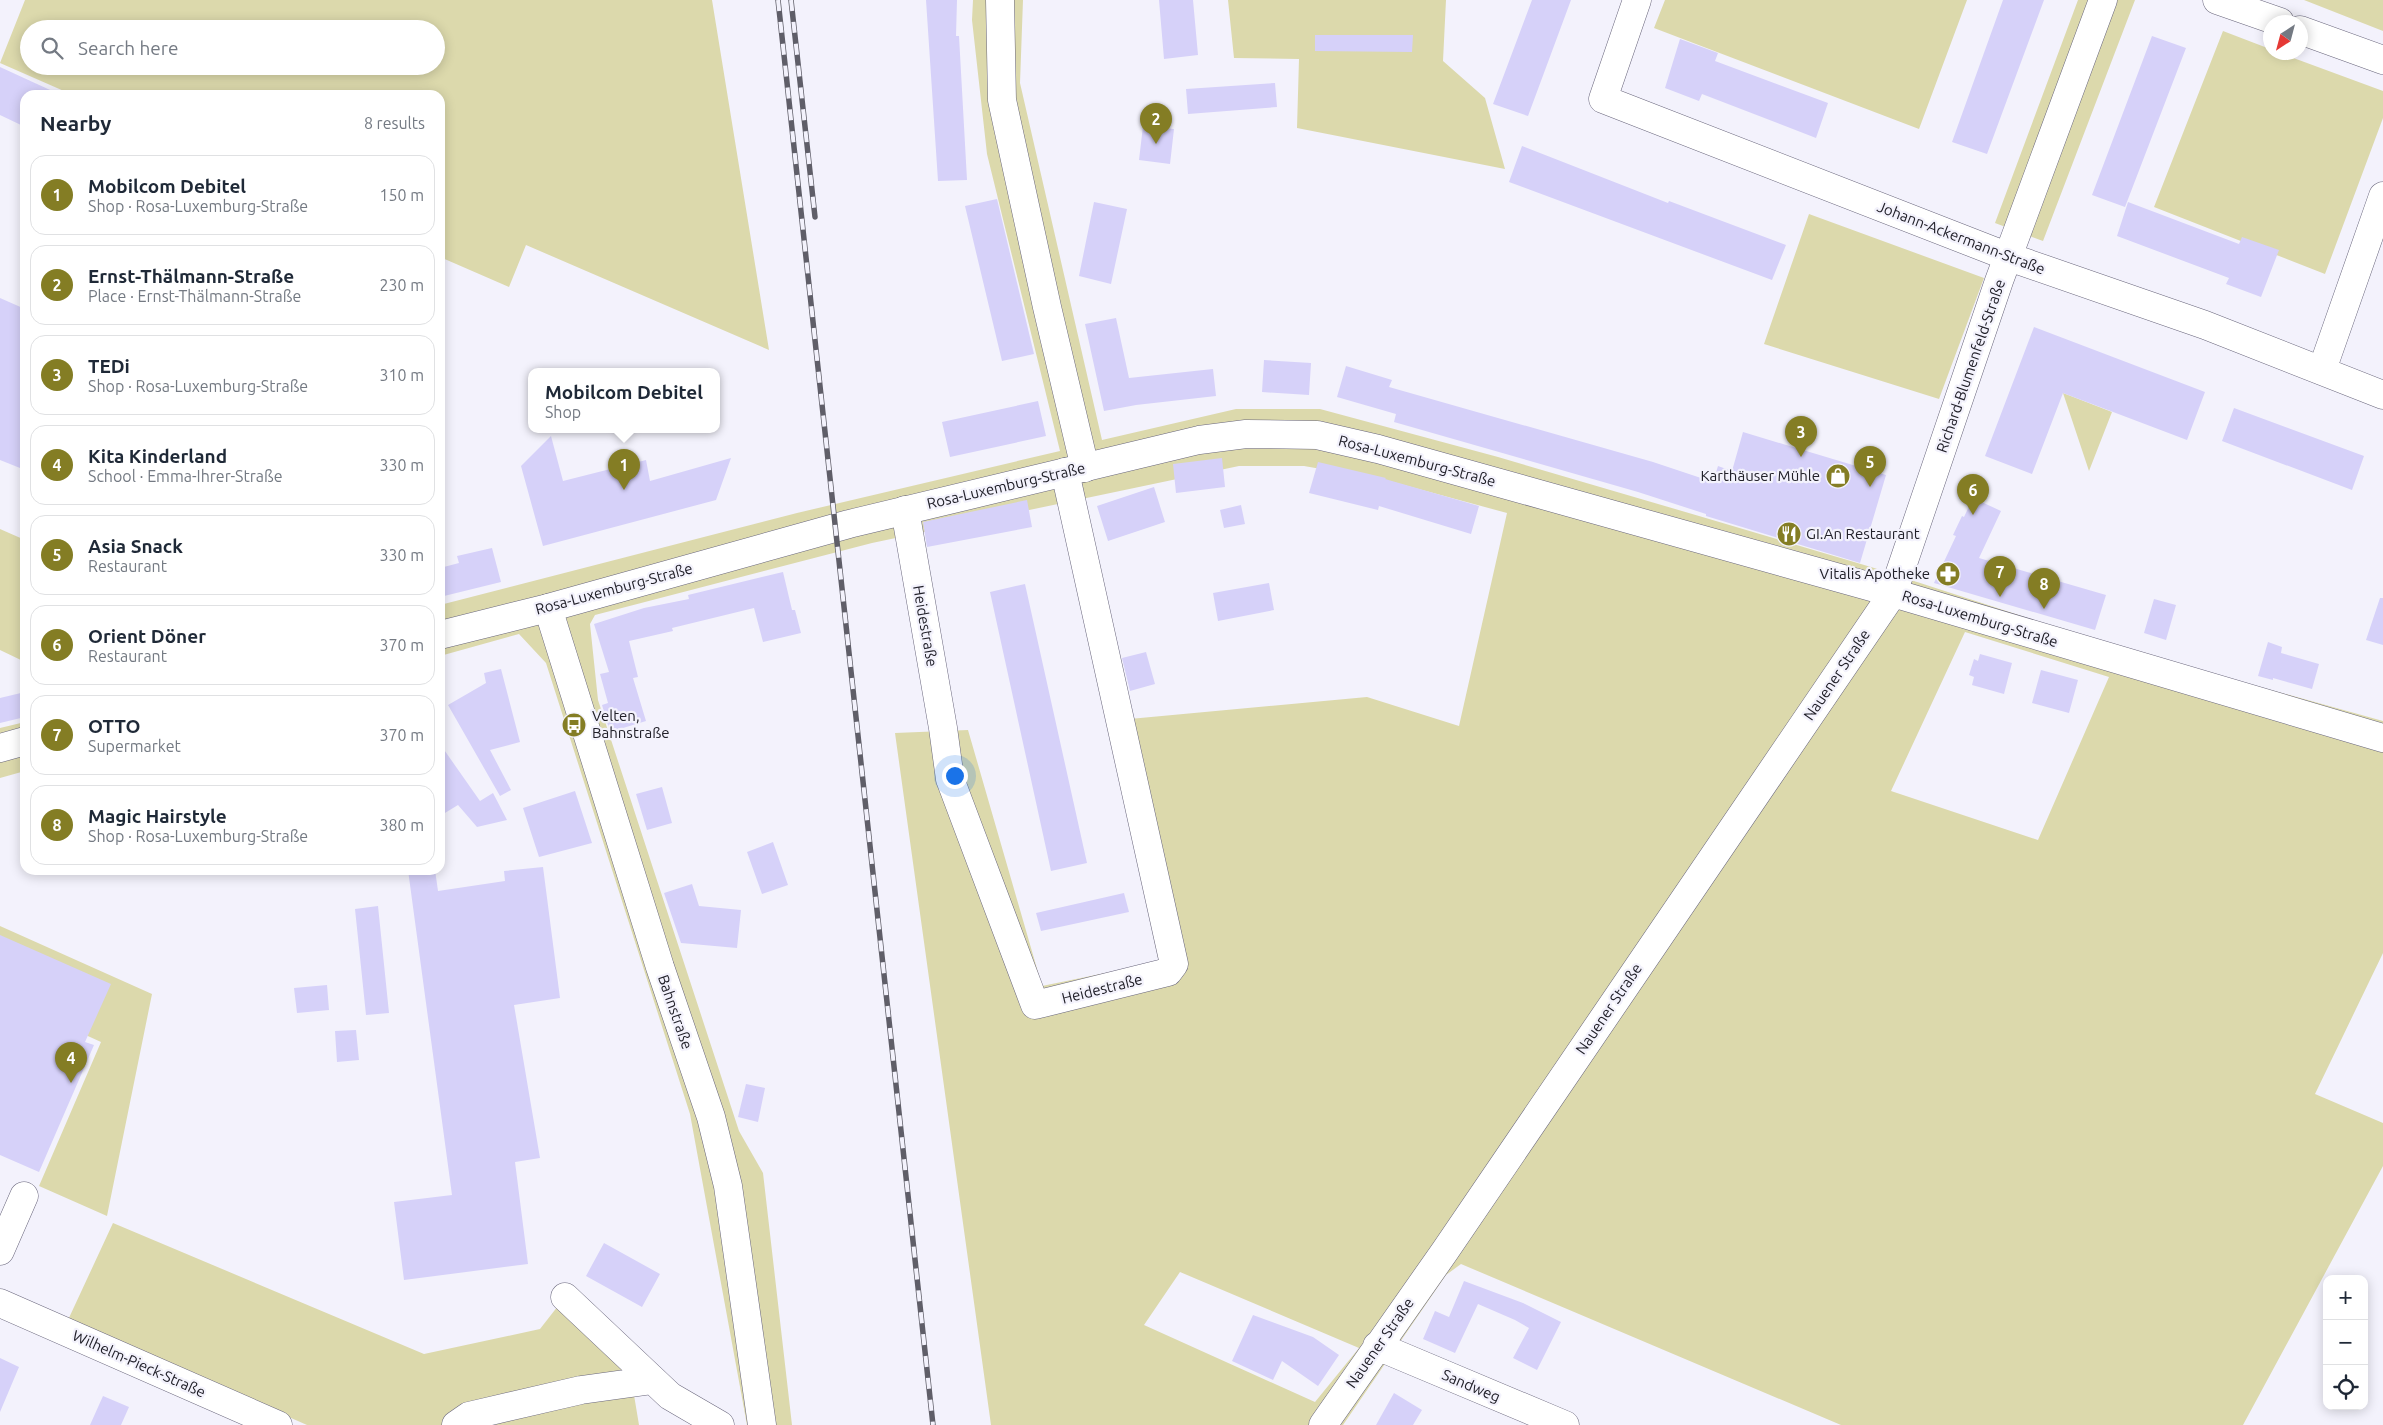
<!DOCTYPE html>
<html lang="en">
<head>
<meta charset="utf-8">
<style>
  :root { --surface:#fff; --page:#f6f6f7; --text:#1f2937; --muted:#747a83; --line:#e0e1e3; --accent:#847d24 }
  body { margin:0; font-family:Ubuntu,sans-serif; background:var(--page); color:var(--text) }
  .controls { position:absolute; right:15px; bottom:15px; display:grid; overflow:hidden; border-radius:10px; box-shadow:0 2px 12px #0003 }
  .controls button { width:45px; height:45px; display:grid; place-items:center; padding:0; border:0; border-bottom:1px solid var(--line); background:var(--surface); color:var(--text); font:25px sans-serif }
  .compass { position:absolute; left:2263px; top:15px; width:45px; height:45px; border-radius:50%; background:var(--surface); box-shadow:0 2px 12px #0003; rotate:216deg }
  .you { position:absolute; left:954px; top:775px; width:18px; height:18px; margin:-12px; border:4px solid #fff; border-radius:50%; background:#1a73e8; box-shadow:0 0 0 8px #1a73e833 }
  .badge { display:grid; place-items:center; width:32px; height:32px; border-radius:50%; background:var(--accent); color:#fff; font-size:16px; font-weight:700 }
  .pin { position:absolute; translate:-50% -41px; filter:drop-shadow(0 1px 2px #0008) }
  .pin::after { content:''; position:absolute; top:26px; width:18px; height:15px; background:inherit; clip-path:polygon(0 0,100% 0,50% 100%) }
  .popup { position:absolute; left:528px; top:368px; width:192px; height:65px; box-sizing:border-box; display:grid; place-content:center; border-radius:10px; background:var(--surface); filter:drop-shadow(0 1px 4px #0005); font-size:16px; white-space:nowrap; color:var(--muted) }
  .popup b { font-size:19px; color:var(--text) }
  .popup::after { content:''; position:absolute; left:50%; top:100%; margin-left:-10px; border:10px solid transparent; border-top-color:var(--surface) }
  .list { margin:0; padding:0; list-style:none }
  h2 { display:flex; justify-content:space-between; align-items:center; height:65px; margin:0; padding:0 20px; font-size:21px }
  h2 small { font-size:16px; font-weight:400; color:var(--muted) }
  .list li { display:grid; grid-template-columns:32px 1fr auto; gap:15px; align-items:center; box-sizing:border-box; height:80px; margin:0 10px 10px; padding:0 10px; border:1px solid var(--line); border-radius:15px }
  .list b { display:block; font-size:19px; white-space:nowrap }
  .list p { margin:0; font-size:16px; white-space:nowrap; color:var(--muted) }
  .list em { font-size:16px; font-style:normal; color:var(--muted) }
  .icon { flex:none; width:28px; height:28px; fill:none; stroke:currentColor; stroke-width:2; stroke-linecap:round; stroke-linejoin:round }
  .map { position:relative; flex:none; width:2383px; height:1425px; overflow:hidden }
  .search { position:absolute; background:var(--surface); box-shadow:0 2px 12px #0003; left:20px; top:20px; width:425px; height:55px; display:flex; align-items:center; gap:12px; box-sizing:border-box; padding:0 18px; border-radius:28px; color:var(--muted); font-size:19px }
  .panel { position:absolute; background:var(--surface); box-shadow:0 2px 12px #0003; left:20px; top:90px; width:425px; height:785px; border-radius:15px }
  .map>svg:first-child { display:block }
  .green { fill:#dcd9ac; fill-rule:evenodd }
  .building { fill:#d6d1f9 }
  .lines { fill:none; stroke-linecap:round; stroke-linejoin:round }
  .minor-casing { stroke:#69667c; stroke-width:29 }
  .major-casing { stroke:#69667c; stroke-width:29 }
  .minor { stroke:#fff; stroke-width:28 }
  .major { stroke:#fff; stroke-width:28 }
  .rail-casing { stroke:#5f5e68; stroke-width:5.5 }
  .rail { stroke:#f3f2fc; stroke-width:4; stroke-dasharray:11; stroke-linecap:butt }
  .labels { text-anchor:middle; stroke-width:4.5; stroke-linejoin:round; paint-order:stroke }
  .street-label { font-size:15px; fill:#212029; stroke:#f3f2fc }
  .poi-label { font-size:15px; fill:#212029; stroke:#f3f2fc; text-anchor:end }
</style>
</head>
<body>
<div class="map">
<svg width="2383" height="1425" viewBox="0 0 2383 1425">
  <rect width="100%" height="100%" fill="#f3f2fc"/>
  <path class="green" d="M25 0H712L769 350 526 245 509 287 440 257V95H73L0 63ZM29 29H436V66H29Z
    M973 0H1023L1020 83 1102 440 1236 409H1320L1498 457 1699 516 1871 567 2120 648 2383 721V953L2315 1094 2383 1123V1166L2243 1425H1841L1461 1264 1446 1275 1343 1425H991L895 733 968 730 1042 986 1159 962 1108 721 1367 697 1459 726 1507 513 1389 481 1304 466H1239L872 543 595 615 590 624 598 700 739 1131 763 1173 792 1425H747L690 1114 546 663 519 634 440 656V605L797 513 1060 451 987 154 972 20ZM1965 632 2109 677 2038 840 1891 791ZM1180 1272 1359 1348 1315 1402 1144 1325Z
    M1228 0H1446L1443 61 1485 98 1505 169 1297 128 1299 59 1234 58Z
    M1665 0H1967L1919 129 1654 28Z
    M2078 0H2135L2043 241 1995 223Z
    M2304 0H2383V31Z
    M2223 31 2270 49V52L2280 53 2383 91V118L2325 274 2154 207Z
    M1809 214 1984 278 1939 399 1764 344Z
    M2063 393 2112 412 2089 471Z
    M0 529 25 540V662L0 650Z
    M25 722V771L0 778V728Z
    M0 926 152 994 107 1216 39 1186 101 1042 0 996Z
    M113 1223 424 1354 540 1329 565 1297 653 1380 632 1383 639 1425H307L68 1320Z"/>
  <path class="building" d="M926 0H957L956 36H959L967 180 938 181Z
    M1159 0H1193L1198 55 1164 59Z
    M1532 0H1571L1528 116 1493 104Z
    M2003 0H2044L1987 154 1952 142Z
    M1315 35H1413L1412 52 1315 51Z
    M2152 36 2186 48 2125 207 2092 195Z
    M1680 39 1718 53 1715 61 1828 103 1816 138 1702 94 1699 101 1665 88Z
    M0 67 61 95H25V116L21 125 0 115Z
    M1275 83 1277 107 1188 114 1186 89Z
    M1143 126 1174 129 1170 164 1139 160Z
    M1522 146 1668 203 1669 201 1786 245 1772 280 1509 182Z
    M997 199 1034 354 1002 361 965 206Z
    M1094 202 1127 209 1111 284 1079 276Z
    M2128 202 2239 244 2242 237 2279 250 2261 297 2226 284 2229 278 2117 236Z
    M0 298 25 309V470L0 460Z
    M1116 318 1129 378 1213 369 1216 396 1136 405 1104 411 1085 324Z
    M2034 327 2205 392 2187 440 2063 393 2032 474 1985 456Z
    M1264 360 1311 363 1309 395 1262 392Z
    M1346 366 1392 380 1389 387 1653 462 1713 482 1718 466 1732 471 1743 432 1886 475 1860 563 1706 516V514L1638 492 1394 422 1396 414 1337 397Z
    M1038 401 1046 436 950 457 942 422Z
    M2234 408 2364 456 2352 490 2222 441Z
    M551 436 563 481 646 460 650 481 731 458 716 500 543 546 521 466Z
    M1222 458 1225 487 1176 493 1173 464Z
    M1318 462 1386 478 1385 479 1479 506 1471 534 1379 506 1378 510 1309 493Z
    M1154 487 1165 522 1108 541 1097 506Z
    M1973 498 2001 511 1979 558 2106 595 2095 630 1934 583 1956 536 1953 535 1962 516 1964 517Z
    M1027 500 1032 527 927 547 923 522Z
    M1241 505 1245 524 1224 528 1220 510Z
    M492 548 501 582 440 597V568L459 563 457 556Z
    M783 572 792 610H795L801 633 763 642 754 608 672 628 673 631 629 641 638 677 633 678 646 721 610 732 602 705 608 703 600 674 609 672 594 624 644 608 689 599 688 595Z
    M1269 583 1274 610 1218 621 1213 593Z
    M1025 584 1087 863 1051 871 990 592Z
    M2380 598H2383V645L2366 640Z
    M2154 599 2176 605 2166 640 2144 633Z
    M2268 642 2282 647 2281 653 2319 664 2312 689 2273 678V680L2258 676Z
    M1146 652 1155 684 1130 691 1122 658Z
    M1980 654 2012 663 2004 694 1972 685 1974 677 1969 675 1974 659 1978 661Z
    M501 669 520 742 490 750 511 790 500 796 448 705 486 683 484 673Z
    M2041 670 2078 680 2069 713 2032 703Z
    M25 692V717L0 723V698Z
    M440 744 480 801 493 793 507 820 477 827 458 805 440 816Z
    M662 787 672 823 647 830 636 794Z
    M575 791 592 843 539 857 523 808Z
    M773 842 788 885 762 894 747 852Z
    M543 867 560 998 514 1005 540 1158 515 1162 528 1264 404 1280 394 1202 452 1195 408 870H435L438 891 505 881 504 871Z
    M692 884 699 906 741 910 737 948 681 943 664 893Z
    M1124 893 1129 912 1041 931 1036 913Z
    M378 906 389 1013 366 1015 355 909Z
    M0 935 111 984 85 1042 94 1045 39 1172 0 1155Z
    M327 985 329 1010 297 1013 294 988Z
    M356 1030 359 1060 337 1062 335 1031Z
    M746 1084 765 1088 758 1122 738 1117Z
    M604 1243 660 1274 642 1307 586 1276Z
    M1464 1281 1523 1303 1561 1322 1537 1370 1513 1358 1529 1328 1515 1320 1478 1304 1455 1353 1423 1339 1435 1311 1449 1317Z
    M1253 1315 1313 1337 1339 1355 1318 1386 1282 1361 1273 1380 1232 1361Z
    M0 1358 19 1367 0 1412Z
    M1394 1393 1422 1410 1413 1425H1376Z
    M103 1396 129 1407 121 1425H90Z"/>
  <g class="lines">
    <defs>
      <path id="minor" d="M1000 0 1002 100 1047 307 1085 468
        M1637 0 1603 99 2009 257 2205 325 2383 395
        M2217 0 2280 22
        M2300 30 2383 60
        M2322 370 2383 196
        M905 510 943 728 950 779 1035 1005 1168 972 1174 964 1065 472
        M548 608 660 967 711 1117 728 1186 762 1425
        M0 1251 24 1196
        M565 1297 670 1396 720 1425
        M0 1303 278 1425
        M1377 1346 1565 1425
        M456 1425 469 1416 581 1390 653 1380
        M1323 1425 1445 1251 1893 593 1999 281 2103 0"/>
      <path id="major" d="M440 635 548 608 849 524 1199 440 1246 434 1317 435 1378 449 1893 593 2383 738
        M0 748 25 741"/>
    </defs>
    <use href="#minor" class="minor-casing"/>
    <use href="#major" class="major-casing"/>
    <use href="#minor" class="minor"/>
    <use href="#major" class="major"/>
    <defs>
      <path id="rail" d="M778 0 933 1425
        M791 0 815 217"/>
    </defs>
    <use href="#rail" class="rail-casing"/>
    <use href="#rail" class="rail"/>
  </g>
  <defs>
    <symbol id="shop-disc" viewBox="-11 -11 22 22"><circle r="9.5" fill="#847d24" stroke="#f3f2fc"/><path d="M-5-2.5h2.3a2.7 3.5 0 0 1 5.4 0H5L5.5 6h-11ZM-1.5-2.5h3a1.5 2.3 0 0 0-3 0Z" fill="#fff"/></symbol>
    <symbol id="restaurant-disc" viewBox="-11 -11 22 22"><circle r="9.5" fill="#847d24" stroke="#f3f2fc"/><path d="M-5-6h1v4h1v-4h1v4h1v-4h1v5L-1.5 .5V6h-2V.5L-5-1ZM5-6V6H3V1.5H1.5Q1.5-4 5-6Z" fill="#fff"/></symbol>
    <symbol id="pharmacy-disc" viewBox="-11 -11 22 22"><circle r="9.5" fill="#847d24" stroke="#f3f2fc"/><path d="M-2-6h4v4h4v4h-4v4h-4v-4h-4v-4h4Z" fill="#fff"/></symbol>
    <symbol id="bus-disc" viewBox="-11 -11 22 22"><circle r="9.5" fill="#847d24" stroke="#f3f2fc"/><path d="M-5-6H5V4H4V6H2V4H-2V6H-4V4H-5ZM-3.5-4V0h7V-4ZM-3.5 1.2v1.5H-2V1.2ZM2 1.2v1.5H3.5V1.2Z" fill="#fff"/></symbol>
  </defs>
  <g fill-rule="evenodd">
    <use href="#shop-disc" x="1824" y="462" width="28" height="28"/>
    <use href="#restaurant-disc" x="1775" y="520" width="28" height="28"/>
    <use href="#pharmacy-disc" x="1934" y="560" width="28" height="28"/>
    <use href="#bus-disc" x="560" y="711" width="28" height="28"/>
  </g>
  <g class="labels">
    <g class="street-label">
      <text transform="translate(1961 238) rotate(21)" y="5">Johann-Ackermann-Straße</text>
      <text transform="translate(1971 366) rotate(-71)" y="5">Richard-Blumenfeld-Straße</text>
      <text transform="translate(1417 461) rotate(15)" y="5">Rosa-Luxemburg-Straße</text>
      <text transform="translate(1006 486) rotate(-13)" y="5">Rosa-Luxemburg-Straße</text>
      <text transform="translate(614 589) rotate(-15)" y="5">Rosa-Luxemburg-Straße</text>
      <text transform="translate(1980 619) rotate(17)" y="5">Rosa-Luxemburg-Straße</text>
      <text transform="translate(925 626) rotate(80)" y="5">Heidestraße</text>
      <text transform="translate(1837 675) rotate(-56)" y="5">Nauener Straße</text>
      <text transform="translate(1102 989) rotate(-14)" y="5">Heidestraße</text>
      <text transform="translate(1609 1009) rotate(-56)" y="5">Nauener Straße</text>
      <text transform="translate(675 1012) rotate(71)" y="5">Bahnstraße</text>
      <text transform="translate(1380 1343) rotate(-55)" y="5">Nauener Straße</text>
      <text transform="translate(139 1364) rotate(24)" y="5">Wilhelm-Pieck-Straße</text>
      <text transform="translate(1471 1386) rotate(23)" y="5">Sandweg</text>
    </g>
    <g class="poi-label">
      <text x="1820" y="481">Karthäuser Mühle</text>
      <text x="1806" y="539" text-anchor="start">GI.An Restaurant</text>
      <text x="1930" y="579">Vitalis Apotheke</text>
      <text x="592" y="721" text-anchor="start">Velten,<tspan x="592" dy="17">Bahnstraße</tspan></text>
    </g>
  </g>
</svg>
<div class="controls">
<button>+</button>
<button>−</button>
<button><svg class="icon" aria-label="locate" viewBox="0 0 24 24"><circle cx="12" cy="12" r="6"/><path d="M12 2v4M12 18v4M2 12h4M18 12h4"/></svg></button>
</div>
<svg class="compass" viewBox="-18 -18 36 36"><path d="M0-13l5 13h-10z" fill="#e53935"/><path d="M0 13l5-13h-10z" fill="#747a83"/></svg>
<div class="you"></div>
<div class="pin badge" style="left:624px;top:490px">1</div>
<div class="popup"><b>Mobilcom Debitel</b>Shop</div>
<div class="pin badge" style="left:1156px;top:144px">2</div>
<div class="pin badge" style="left:1801px;top:457px">3</div>
<div class="pin badge" style="left:71px;top:1083px">4</div>
<div class="pin badge" style="left:1870px;top:487px">5</div>
<div class="pin badge" style="left:1973px;top:515px">6</div>
<div class="pin badge" style="left:2000px;top:597px">7</div>
<div class="pin badge" style="left:2044px;top:609px">8</div>
<div class="search"><svg class="icon" aria-label="search" viewBox="0 0 24 24"><circle cx="10" cy="10" r="6"/><path d="M15 15l6 6"/></svg>Search here</div>
<section class="panel">
<h2>Nearby<small>8 results</small></h2>
<ul class="list">
<li><span class="badge">1</span><div><b>Mobilcom Debitel</b><p>Shop · Rosa-Luxemburg-Straße</p></div><em>150 m</em></li>
<li><span class="badge">2</span><div><b>Ernst-Thälmann-Straße</b><p>Place · Ernst-Thälmann-Straße</p></div><em>230 m</em></li>
<li><span class="badge">3</span><div><b>TEDi</b><p>Shop · Rosa-Luxemburg-Straße</p></div><em>310 m</em></li>
<li><span class="badge">4</span><div><b>Kita Kinderland</b><p>School · Emma-Ihrer-Straße</p></div><em>330 m</em></li>
<li><span class="badge">5</span><div><b>Asia Snack</b><p>Restaurant</p></div><em>330 m</em></li>
<li><span class="badge">6</span><div><b>Orient Döner</b><p>Restaurant</p></div><em>370 m</em></li>
<li><span class="badge">7</span><div><b>OTTO</b><p>Supermarket</p></div><em>370 m</em></li>
<li><span class="badge">8</span><div><b>Magic Hairstyle</b><p>Shop · Rosa-Luxemburg-Straße</p></div><em>380 m</em></li>
</ul>
</section>
</div>
</body>
</html>
